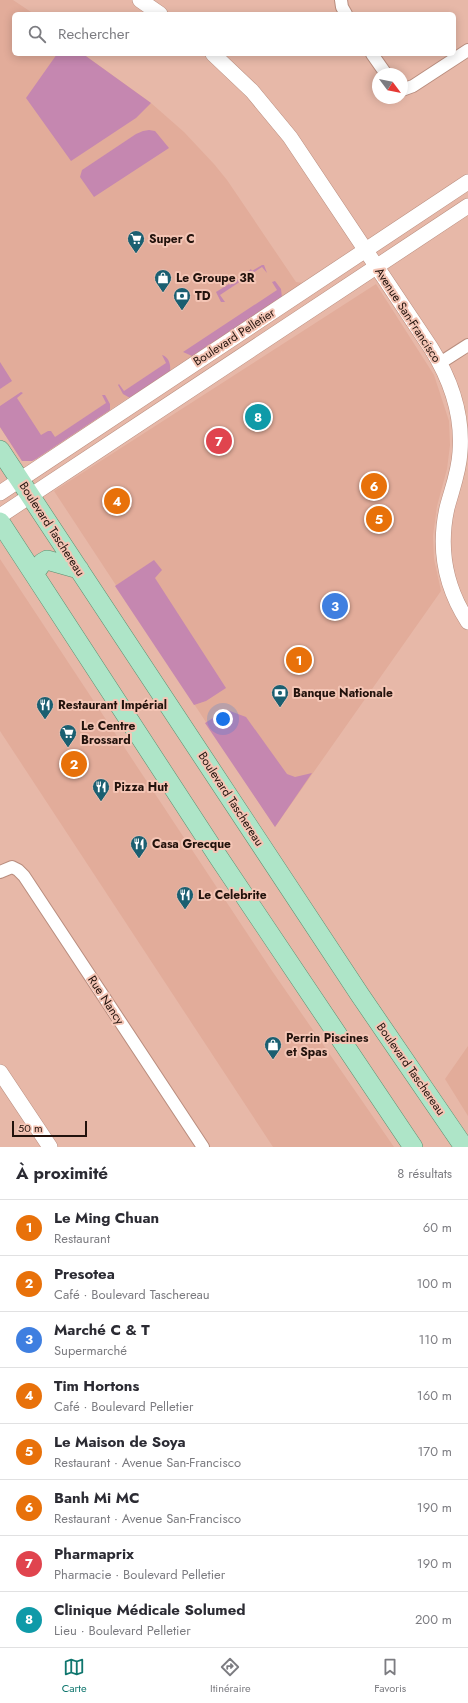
<!DOCTYPE html>
<html lang="fr">
<head>
<meta charset="utf-8">
<style>
  :root { --surface:#fff; --page:#f7f7f7; --text:#2b2b33; --muted:#7c7c81; --line:#e1e1e2; --accent:#0f766e }
  body { margin:0; font-family:Jost,sans-serif; background:var(--page); color:var(--text) }
  .compass { position:absolute; left:372px; top:68px; width:36px; height:36px; border-radius:50%; background:var(--surface); box-shadow:0 2px 10px #0003; rotate:122deg }
  .scale { position:absolute; left:12px; bottom:10px; width:75px; box-sizing:border-box; padding-left:4px; border:2px solid #22120c; border-top:0; font-size:11px; line-height:14px; white-space:nowrap; color:#22120c; -webkit-text-stroke:3px #f4c5b5; paint-order:stroke }
  .you { position:absolute; left:223px; top:719px; width:14px; height:14px; margin:-10px; border:3px solid #fff; border-radius:50%; background:#1a73e8; box-shadow:0 0 0 6px #1a73e833 }
  .badge { display:grid; place-items:center; width:26px; height:26px; border-radius:50%; background:var(--accent); color:#fff; font-size:13px; font-weight:700 }
  .pin { position:absolute; translate:-50% -50%; border:2px solid #fff; box-shadow:0 1px 4px #0006 }
  .list { margin:0; padding:0; list-style:none }
  h2 { display:flex; justify-content:space-between; align-items:center; height:52px; margin:0; padding:0 16px; font-size:17px }
  h2 small { font-size:13px; font-weight:400; color:var(--muted) }
  .list li { display:grid; grid-template-columns:26px 1fr auto; gap:12px; align-items:center; box-sizing:border-box; height:56px; padding:0 16px; border-top:1px solid var(--line) }
  .list b { display:block; font-size:15px; white-space:nowrap }
  .list p { margin:0; font-size:13px; white-space:nowrap; color:var(--muted) }
  .list em { font-size:13px; font-style:normal; color:var(--muted) }
  .icon { flex:none; width:22px; height:22px; fill:none; stroke:currentColor; stroke-width:2; stroke-linecap:round; stroke-linejoin:round }
  .map { position:relative; flex:none; width:468px; height:1147px; overflow:hidden }
  .search { position:absolute; background:var(--surface); box-shadow:0 2px 10px #0003; left:12px; right:12px; top:12px; height:44px; display:flex; align-items:center; gap:10px; box-sizing:border-box; padding:0 14px; border-radius:6px; color:var(--muted); font-size:15px }
  .sheet { height:500px; background:var(--surface) }
  nav { display:flex; justify-content:space-around; align-items:center; box-sizing:border-box; height:56px; border-top:1px solid var(--line); background:var(--surface); font-size:11px; color:var(--muted) }
  nav a { display:grid; justify-items:center; gap:2px }
  nav .on { color:var(--accent) }
  .map>svg:first-child { display:block }
  .built { fill:#e2ac9a }
  .green { fill:#c587b0 }
  .lines { fill:none; stroke-linecap:round; stroke-linejoin:round }
  .minor-casing { stroke:#b98d7e; stroke-width:14 }
  .tertiary-casing { stroke:#b98d7e; stroke-width:16 }
  .primary-casing { stroke:#5a8f6f; stroke-width:20 }
  .minor { stroke:#fff; stroke-width:12 }
  .tertiary { stroke:#fff; stroke-width:15 }
  .primary { stroke:#aee5c8; stroke-width:19 }
  .labels { text-anchor:middle; stroke-width:4; stroke-linejoin:round; paint-order:stroke }
  .poi-label { font-size:12px; font-weight:bold; fill:#22120c; stroke:#f4c5b5; text-anchor:start }
  .street-label { font-size:12px; fill:#22120c; stroke:#f4c5b5 }
</style>
</head>
<body>
<div class="map">
<svg width="468" height="1147" viewBox="0 0 468 1147">
  <rect width="100%" height="100%" fill="#e7b8a8"/>
  <path class="built" d="M0 0H13L34 14H14V54H83L151 103 184 132 214 164 227 180 296 282 303 283 32 461H22L0 427Z
    M376 284 434 375 449 421 450 445 447 469 437 506 433 536 434 559 441 591 275 827 54 491Z
    M0 559 270 968 394 1147H273L0 731Z
    M468 1046V1116L445 1079Z"/>
  <path class="green" d="M57 54H83L151 103 136 118 71 161 26 98Z
    M149 130 155 131 169 148 94 197 80 177 82 170 136 134 143 131Z
    M262 265H264L267 273 262 267 220 295 225 302H221L216 292 229 284 230 285 251 269 252 271Z
    M275 281 281 289 282 298 192 356 183 352 277 290 272 282Z
    M162 355C169 357 171 365 170 371L130 398 123 394 118 385 119 384 124 391 166 363Z
    M0 362 12 381 0 389Z
    M21 392 23 393 17 398 41 435 48 431H51L55 437 106 403 102 395H105L110 404V410L36 459 32 461H22L0 427V406Z
    M154 560 162 570 155 578 226 688 206 701 194 705 115 586Z
    M230 711 246 717 287 774 295 777 312 773 275 827 205 723 221 713Z"/>
  <g class="lines">
    <defs>
      <path id="minor" d="M341 0 342 7 346 14
        M372 54 386 74
        M402 90 413 86 468 50
        M440 363 468 345
        M0 872 12 867 18 870 24 876 203 1147"/>
      <path id="tertiary" d="M140 0 160 14
        M213 54 252 91 290 137 431 348C451 380 463 414 460 452 459 472 452 489 447 508 438 549 446 588 468 622
        M0 493 468 182
        M0 516 468 206
        M0 1072 50 1147"/>
      <path id="primary" d="M0 450 360 995 464 1147
        M0 522 219 858 413 1147
        M34 574 42 563 47 560 79 569"/>
    </defs>
    <use href="#minor" class="minor-casing"/>
    <use href="#tertiary" class="tertiary-casing"/>
    <use href="#primary" class="primary-casing"/>
    <use href="#minor" class="minor"/>
    <use href="#tertiary" class="tertiary"/>
    <use href="#primary" class="primary"/>
  </g>
  <defs>
    <symbol id="supermarket-pin" viewBox="-11 -11 22 30"><path d="M0 17L-7.5 6A9.5 9.5 0 1 1 7.5 6Z" fill="#1b5f71" stroke="#f4c5b5"/><path d="M-6-5.5h2.5l.6 2H6L4.5 2H-2.5L-4.4-4H-6ZM-1.5 3.2a1.3 1.3 0 1 0 .1 0ZM3 3.2a1.3 1.3 0 1 0 .1 0Z" fill="#fff"/></symbol>
    <symbol id="shop-pin" viewBox="-11 -11 22 30"><path d="M0 17L-7.5 6A9.5 9.5 0 1 1 7.5 6Z" fill="#1b5f71" stroke="#f4c5b5"/><path d="M-5-2.5h2.3a2.7 3.5 0 0 1 5.4 0H5L5.5 6h-11ZM-1.5-2.5h3a1.5 2.3 0 0 0-3 0Z" fill="#fff"/></symbol>
    <symbol id="bank-pin" viewBox="-11 -11 22 30"><path d="M0 17L-7.5 6A9.5 9.5 0 1 1 7.5 6Z" fill="#1b5f71" stroke="#f4c5b5"/><path d="M-6-4H6V4H-6ZM0-2.3a2.3 2.3 0 1 0 0 4.6a2.3 2.3 0 1 0 0-4.6Z" fill="#fff"/></symbol>
    <symbol id="restaurant-pin" viewBox="-11 -11 22 30"><path d="M0 17L-7.5 6A9.5 9.5 0 1 1 7.5 6Z" fill="#1b5f71" stroke="#f4c5b5"/><path d="M-5-6h1v4h1v-4h1v4h1v-4h1v5L-1.5 .5V6h-2V.5L-5-1ZM5-6V6H3V1.5H1.5Q1.5-4 5-6Z" fill="#fff"/></symbol>
  </defs>
  <g fill-rule="evenodd">
    <use href="#supermarket-pin" x="126" y="229" width="20" height="27"/>
    <use href="#shop-pin" x="153" y="268" width="20" height="27"/>
    <use href="#bank-pin" x="172" y="286" width="20" height="27"/>
    <use href="#bank-pin" x="270" y="683" width="20" height="27"/>
    <use href="#restaurant-pin" x="35" y="695" width="20" height="27"/>
    <use href="#supermarket-pin" x="58" y="723" width="20" height="27"/>
    <use href="#restaurant-pin" x="91" y="777" width="20" height="27"/>
    <use href="#restaurant-pin" x="129" y="834" width="20" height="27"/>
    <use href="#restaurant-pin" x="175" y="885" width="20" height="27"/>
    <use href="#shop-pin" x="263" y="1035" width="20" height="27"/>
  </g>
  <g class="labels">
    <g class="poi-label">
      <text x="149" y="243">Super C</text>
      <text x="176" y="282">Le Groupe 3R</text>
      <text x="195" y="300">TD</text>
      <text x="293" y="697">Banque Nationale</text>
      <text x="58" y="709">Restaurant Impérial</text>
      <text x="81" y="730">Le Centre<tspan x="81" dy="14">Brossard</tspan></text>
      <text x="114" y="791">Pizza Hut</text>
      <text x="152" y="848">Casa Grecque</text>
      <text x="198" y="899">Le Celebrite</text>
      <text x="286" y="1042">Perrin Piscines<tspan x="286" dy="14">et Spas</tspan></text>
    </g>
    <g class="street-label">
      <text transform="translate(408 315) rotate(57)" y="4">Avenue San-Francisco</text>
      <text transform="translate(234 337) rotate(-33)" y="4">Boulevard Pelletier</text>
      <text transform="translate(52 529) rotate(57)" y="4">Boulevard Taschereau</text>
      <text transform="translate(231 799) rotate(57)" y="4">Boulevard Taschereau</text>
      <text transform="translate(106 1000) rotate(57)" y="4">Rue Nancy</text>
      <text transform="translate(411 1069) rotate(55)" y="4">Boulevard Taschereau</text>
    </g>
  </g>
</svg>
<svg class="compass" viewBox="-18 -18 36 36"><path d="M0-13l5 13h-10z" fill="#e53935"/><path d="M0 13l5-13h-10z" fill="#7c7c81"/></svg>
<div class="scale">50 m</div>
<div class="you"></div>
<div class="pin badge" style="left:299px;top:660px;background:#e8710a">1</div>
<div class="pin badge" style="left:74px;top:764px;background:#e8710a">2</div>
<div class="pin badge" style="left:335px;top:606px;background:#3f7fe0">3</div>
<div class="pin badge" style="left:117px;top:501px;background:#e8710a">4</div>
<div class="pin badge" style="left:379px;top:519px;background:#e8710a">5</div>
<div class="pin badge" style="left:374px;top:486px;background:#e8710a">6</div>
<div class="pin badge" style="left:219px;top:441px;background:#e0444e">7</div>
<div class="pin badge" style="left:258px;top:417px;background:#0f9aa8">8</div>
<div class="search"><svg class="icon" aria-label="search" viewBox="0 0 24 24"><circle cx="10" cy="10" r="6"/><path d="M15 15l6 6"/></svg>Rechercher</div>
</div>
<section class="sheet">
<h2>À proximité<small>8 résultats</small></h2>
<ul class="list">
<li><span class="badge" style="background:#e8710a">1</span><div><b>Le Ming Chuan</b><p>Restaurant</p></div><em>60 m</em></li>
<li><span class="badge" style="background:#e8710a">2</span><div><b>Presotea</b><p>Café · Boulevard Taschereau</p></div><em>100 m</em></li>
<li><span class="badge" style="background:#3f7fe0">3</span><div><b>Marché C &amp; T</b><p>Supermarché</p></div><em>110 m</em></li>
<li><span class="badge" style="background:#e8710a">4</span><div><b>Tim Hortons</b><p>Café · Boulevard Pelletier</p></div><em>160 m</em></li>
<li><span class="badge" style="background:#e8710a">5</span><div><b>Le Maison de Soya</b><p>Restaurant · Avenue San-Francisco</p></div><em>170 m</em></li>
<li><span class="badge" style="background:#e8710a">6</span><div><b>Banh Mi MC</b><p>Restaurant · Avenue San-Francisco</p></div><em>190 m</em></li>
<li><span class="badge" style="background:#e0444e">7</span><div><b>Pharmaprix</b><p>Pharmacie · Boulevard Pelletier</p></div><em>190 m</em></li>
<li><span class="badge" style="background:#0f9aa8">8</span><div><b>Clinique Médicale Solumed</b><p>Lieu · Boulevard Pelletier</p></div><em>200 m</em></li>
</ul>
</section>
<nav>
<a class="on"><svg class="icon" aria-label="map" viewBox="0 0 24 24"><path d="M3 6l6-2 6 2 6-2v14l-6 2-6-2-6 2zM9 4v14M15 6v14"/></svg>Carte</a>
<a><svg class="icon" aria-label="directions" viewBox="0 0 24 24"><path d="M12 3l9 9-9 9-9-9zM9 14v-3h6M13 9l2 2-2 2"/></svg>Itinéraire</a>
<a><svg class="icon" aria-label="saved" viewBox="0 0 24 24"><path d="M7 4h10v16l-5-4-5 4z"/></svg>Favoris</a>
</nav>
</body>
</html>
